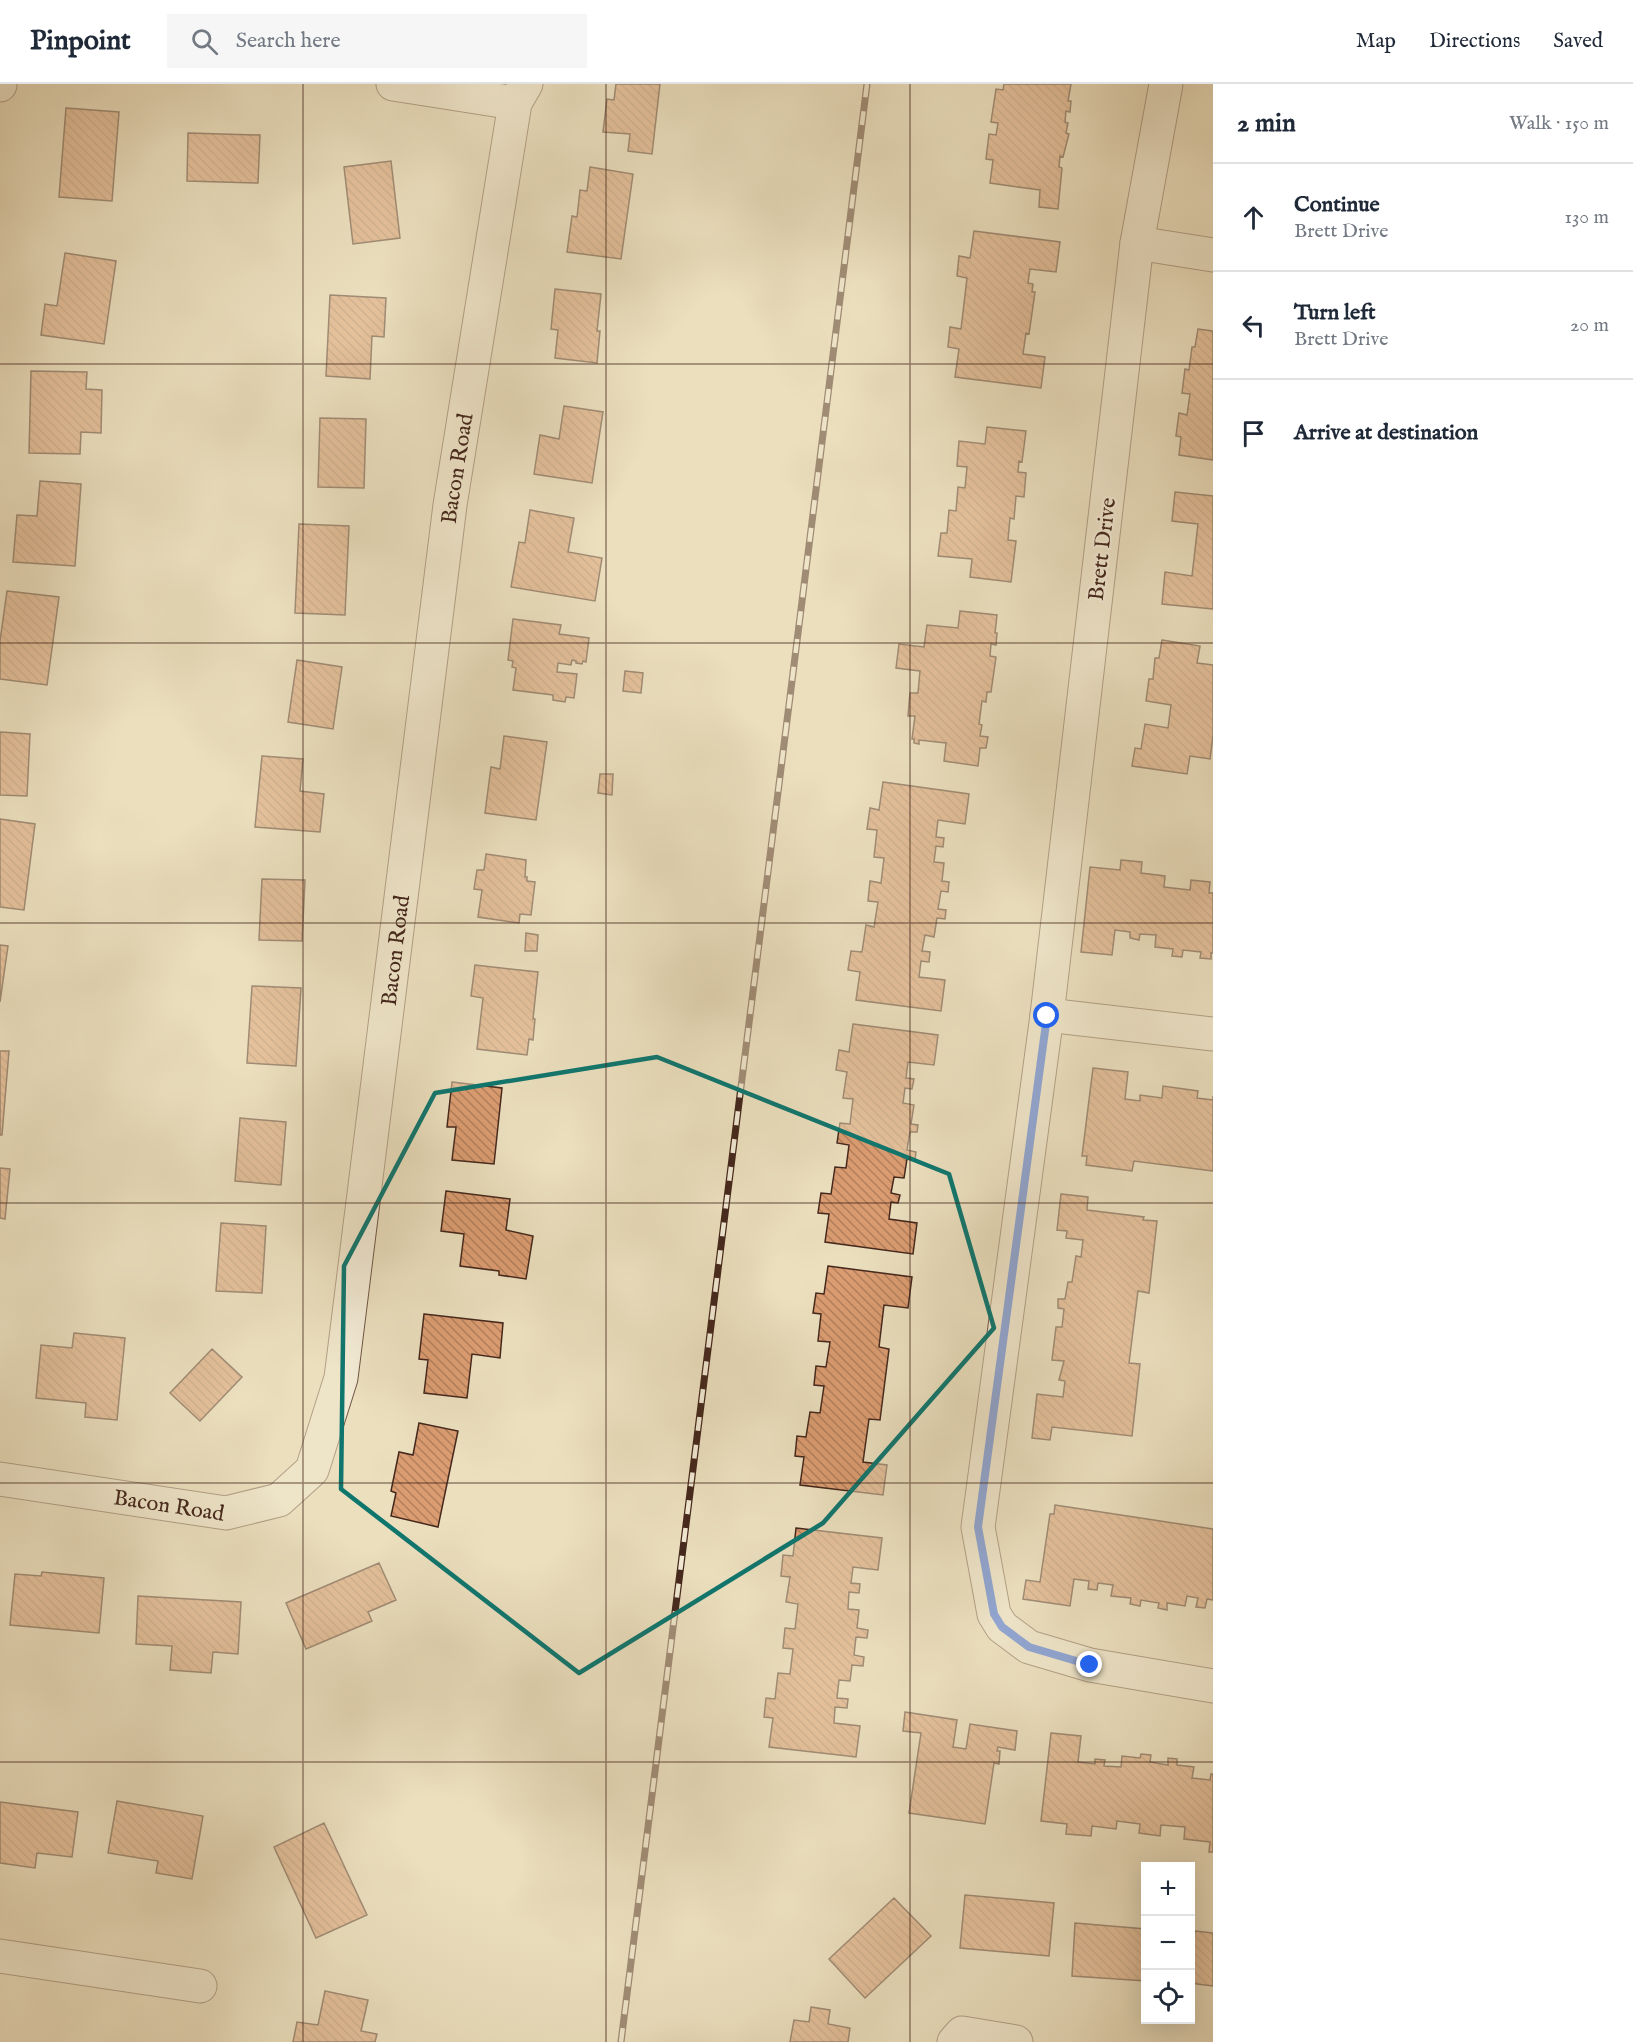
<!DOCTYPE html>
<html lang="en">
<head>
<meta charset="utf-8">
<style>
  :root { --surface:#fff; --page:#f6f6f7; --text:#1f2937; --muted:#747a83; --line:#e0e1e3 }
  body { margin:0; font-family:"IM FELL English",serif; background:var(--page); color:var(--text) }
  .controls { position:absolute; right:18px; bottom:18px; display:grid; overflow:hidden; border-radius:0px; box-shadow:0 6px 24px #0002 }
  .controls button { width:54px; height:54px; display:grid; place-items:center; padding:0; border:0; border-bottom:2px solid var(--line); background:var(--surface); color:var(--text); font:30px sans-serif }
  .stop { position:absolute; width:18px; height:18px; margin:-14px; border:4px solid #2563eb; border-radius:50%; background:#fff }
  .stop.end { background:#2563eb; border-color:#fff; box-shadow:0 2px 6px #0008 }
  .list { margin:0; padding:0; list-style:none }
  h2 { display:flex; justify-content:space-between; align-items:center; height:78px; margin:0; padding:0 24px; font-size:26px }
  h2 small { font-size:20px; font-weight:400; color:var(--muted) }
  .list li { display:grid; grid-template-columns:39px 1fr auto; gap:18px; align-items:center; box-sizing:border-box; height:108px; padding:0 24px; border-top:2px solid var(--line) }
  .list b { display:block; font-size:22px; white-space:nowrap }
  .list p { margin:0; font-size:20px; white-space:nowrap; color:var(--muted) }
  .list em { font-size:20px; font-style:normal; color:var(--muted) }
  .icon { flex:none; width:33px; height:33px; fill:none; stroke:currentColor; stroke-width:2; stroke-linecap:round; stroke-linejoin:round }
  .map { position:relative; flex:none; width:1213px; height:1958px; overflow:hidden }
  header { display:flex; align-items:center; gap:36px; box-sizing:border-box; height:84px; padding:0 30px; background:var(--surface); border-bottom:2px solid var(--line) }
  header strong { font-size:28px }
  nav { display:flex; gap:33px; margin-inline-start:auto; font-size:21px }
  .search { width:420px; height:54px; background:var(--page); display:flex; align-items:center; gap:15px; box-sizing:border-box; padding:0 21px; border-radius:0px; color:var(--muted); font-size:22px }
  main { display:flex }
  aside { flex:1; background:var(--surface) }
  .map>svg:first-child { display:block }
  .building { fill:url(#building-back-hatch); stroke:#45281d; stroke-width:1.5 }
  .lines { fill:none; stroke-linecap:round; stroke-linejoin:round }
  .minor-casing { stroke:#6e5645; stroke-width:35 }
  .minor { stroke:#f2ead5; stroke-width:33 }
  .rail-casing { stroke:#45281d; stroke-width:7 }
  .rail { stroke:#f2ead5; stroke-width:4.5; stroke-dasharray:14; stroke-linecap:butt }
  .route { stroke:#2563eb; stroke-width:8 }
  .marked { fill:none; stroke:#0f766e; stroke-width:4.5; stroke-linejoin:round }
  .grid { fill:none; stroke:#45281d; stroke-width:1.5; stroke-opacity:0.55 }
  .labels { text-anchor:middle; stroke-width:4.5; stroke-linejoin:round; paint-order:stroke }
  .street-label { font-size:22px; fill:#45281d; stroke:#f2ead5 }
</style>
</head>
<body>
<header>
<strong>Pinpoint</strong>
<div class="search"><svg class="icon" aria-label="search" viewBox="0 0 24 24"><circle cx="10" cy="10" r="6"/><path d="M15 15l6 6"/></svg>Search here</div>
<nav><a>Map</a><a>Directions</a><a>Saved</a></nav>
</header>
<main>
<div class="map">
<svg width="1213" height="1958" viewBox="0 0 1213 1958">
  <defs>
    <pattern id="building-back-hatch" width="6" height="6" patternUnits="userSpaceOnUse" patternTransform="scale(1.5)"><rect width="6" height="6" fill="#db9c71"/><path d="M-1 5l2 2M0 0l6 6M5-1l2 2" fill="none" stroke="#b37f5c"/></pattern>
  </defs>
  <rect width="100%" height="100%" fill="#ebdfbe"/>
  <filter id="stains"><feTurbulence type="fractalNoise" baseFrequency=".00333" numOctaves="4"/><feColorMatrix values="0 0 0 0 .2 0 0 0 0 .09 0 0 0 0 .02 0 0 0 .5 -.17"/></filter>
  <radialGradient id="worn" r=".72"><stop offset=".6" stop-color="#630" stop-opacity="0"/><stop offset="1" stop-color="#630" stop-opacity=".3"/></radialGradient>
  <path class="building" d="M616 0H660L652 70 628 67 630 50 603 48 607 15 614 16Z
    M1004 0H1071L1068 17H1071L1070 28 1066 27 1065 38 1068 39 1066 49 1069 50 1063 73 1060 72 1059 83 1062 84 1058 125 1039 123 1040 106 990 99 993 76 986 75 989 50 996 51 998 39 991 38 996 5 1003 6Z
    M66 24 119 28 112 117 59 113Z
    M188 49 260 51 258 99 187 97Z
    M391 77 400 154 353 160 344 83Z
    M590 83 633 90 621 175 567 168 572 132 577 133 580 106 587 107Z
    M974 147 1060 158 1056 188 1030 185 1028 199 1033 200 1032 208H1035L1029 250 1026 249 1023 270 1045 273 1041 304 955 293 959 265 948 263 950 243 961 245 967 194 957 192 959 172 970 174Z
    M65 169 116 177 104 260 41 251 45 220 57 222Z
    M555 205 601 210 597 247H600L597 279 555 274 558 246 551 245Z
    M330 211 386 214 384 253 372 252 370 295 326 292Z
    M1198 245 1213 247V376L1179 371 1181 353 1176 352 1179 329 1187 331 1190 310 1182 309 1185 285 1189 286 1192 263H1195Z
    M31 287 87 288 86 305 102 306 101 349 81 348 80 370 29 369Z
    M564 322 603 328 592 399 534 390 540 351 559 355Z
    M320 334 366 335 364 404 318 403Z
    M987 343 1026 347 1022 378 1019 377 1018 388 1026 389 1024 413 1016 412 1014 435 1010 434 1008 456 1016 457 1011 498 970 493 972 475 938 472 941 449H947L949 426 956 427 958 403 965 404 967 383 957 382 959 357 985 360Z
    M40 397 81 400 75 482 13 478 17 431 37 432Z
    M1175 408 1213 412V525L1162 520 1165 488 1192 492 1198 440 1172 437Z
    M530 426 574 434 568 468 602 474 595 517 511 503 519 458 525 459Z
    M299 440 349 442 345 531 295 529Z
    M7 507 59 513 47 601 0 595V557Z
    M960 527 997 531 995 549H997L996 561 991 560 990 572 996 573 991 608H987L986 618 982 617 979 640 982 641 980 652 988 653 986 664H980L978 682 944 677 946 659 919 656V660L914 659V655H912L915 632H908L910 609H918L920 587 896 584 899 560 924 563 927 541 958 544Z
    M513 535 561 541 559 550 589 554 586 578 583 577 582 580 576 579V577L572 576 571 581 558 579 557 588 577 590 574 614 566 613 565 618 553 616V611L513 606 516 584 512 583 513 577 508 576Z
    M1162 556 1200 562 1197 579 1213 581V652L1210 675 1190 672 1187 690 1132 682 1135 664 1141 665 1145 640 1168 644 1171 621 1146 617 1149 595H1153L1155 574H1159Z
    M297 576 342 583 333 645 288 638Z
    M625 587 643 589 641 609 623 607Z
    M0 648 30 650 27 712 0 711Z
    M504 652 547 658 536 736 485 729 491 683 500 685Z
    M262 672 303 675 300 707 324 710 320 748 255 743Z
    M600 690H613L612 711 598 709Z
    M883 698 969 710 965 740 938 736 936 753 944 754 943 763 936 762 934 778 944 779 942 797 949 798 948 808 941 807 938 825 946 826 945 835 937 834 934 853 925 851 922 867 930 868 929 878 921 877 919 893 945 896 941 927 856 916 860 888 848 886 851 867 862 868 866 841 874 843 878 818 868 817 870 797 881 799 884 774 874 773 877 746 867 745 870 724 879 726Z
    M0 735 35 740 24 826 0 823Z
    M486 770 526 776 525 793H527V797L535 798 531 831 520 830 519 839 478 833 482 806 474 805 477 786H484Z
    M1121 776 1142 778 1141 789 1165 792 1164 803 1190 806 1191 796 1210 798 1209 809H1213V869H1211V875L1200 874 1201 868 1183 866 1182 873 1172 872 1173 865 1155 863 1156 851 1140 850 1139 856 1130 854V848L1115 846 1112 871 1081 868 1090 783 1120 786Z
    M262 795 305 796 302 857 259 856Z
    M526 849 538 851 537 867H525Z
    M0 861 8 862 0 918Z
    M475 881 538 888 533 935H535L533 956 529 955 527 971 477 965 483 914 471 912Z
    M252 902 301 904 296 982 247 979Z
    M853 940 938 951 934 981 908 978 906 994 914 995 912 1005 905 1004 903 1019 914 1021 911 1040 918 1041 917 1048H910L907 1066 916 1068 915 1076 907 1075 904 1094 894 1093 891 1109 900 1111 898 1119 891 1118 889 1135 917 1139 913 1170 825 1158 829 1130 818 1129 821 1109 831 1110 835 1083 846 1084 849 1061 837 1059 840 1039 850 1040 853 1015 843 1014 847 988 836 986 839 966 849 968Z
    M0 967H9L2 1051H0Z
    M1093 984 1128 988 1125 1015 1140 1017V1011L1162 1014 1163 1002 1198 1007 1197 1014 1213 1016V1012V1087L1134 1077 1132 1087 1086 1081 1087 1072H1082Z
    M452 998 502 1004 494 1080 452 1076 456 1043H447Z
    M240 1034 286 1038 281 1101 235 1097Z
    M0 1084 10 1085 5 1135 0 1134Z
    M446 1107 510 1115 506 1146 533 1152 526 1195 499 1191V1187L460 1182 464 1150 441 1147Z
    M1061 1110 1088 1113 1087 1126 1144 1133 1143 1136 1157 1137 1149 1209 1138 1207 1129 1279 1140 1280 1132 1352 1052 1343 1050 1356 1032 1354 1037 1310 1063 1313 1065 1297 1059 1296 1064 1277 1052 1276 1056 1243H1062L1064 1225 1058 1224V1215H1065L1068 1198H1072L1076 1172 1081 1173 1083 1156 1066 1154 1067 1147 1057 1146Z
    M221 1139 266 1142 262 1209 216 1207Z
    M828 1182 912 1193 908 1224 884 1221 879 1263 889 1265 880 1336 869 1335 863 1378 887 1381 883 1411 800 1401 804 1373 795 1372 797 1352 806 1353 810 1328 820 1329 824 1302 814 1301 816 1282 826 1283 830 1258 818 1257 821 1230 813 1229 816 1209 824 1210Z
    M424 1230 503 1239 500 1274 472 1270 467 1314 424 1309 428 1276 419 1275Z
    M74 1249 125 1254 117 1336 85 1333 86 1319 36 1314 41 1261 72 1264Z
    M212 1265 242 1293 200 1337 170 1309Z
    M419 1339 458 1347 438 1443 391 1432 396 1409 391 1407 399 1368 413 1371Z
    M1055 1421 1213 1445V1516L1207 1515 1205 1524 1196 1523 1198 1514 1187 1512 1185 1522 1167 1519V1526L1158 1524 1159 1519 1141 1516 1140 1522 1130 1520 1131 1514 1111 1512 1113 1501 1098 1499 1097 1506 1088 1505 1089 1497 1074 1495 1070 1522 1023 1515 1026 1496 1040 1498 1050 1430H1054Z
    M796 1444 882 1454 878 1486 853 1483 851 1499 860 1500 859 1509 849 1508 848 1525 859 1526 857 1544 868 1546 867 1554 856 1553 854 1571 864 1573 863 1582 852 1581 850 1597 839 1596 837 1614 848 1615 847 1624 835 1623 834 1639 860 1642 856 1673 769 1663 773 1634 764 1633 766 1614 775 1615 778 1589 790 1590 793 1565 783 1564 785 1544 795 1545 798 1520 786 1518 790 1493 781 1492 783 1471 793 1472Z
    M379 1479 396 1516 368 1528 372 1537 306 1565 286 1519Z
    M42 1488 104 1494 99 1549 10 1541 15 1490 41 1492Z
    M138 1512 241 1518 238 1570 213 1568 211 1589 170 1586 172 1562 136 1560Z
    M905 1628 957 1636 953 1663 966 1665 970 1640 1017 1647 1015 1666 998 1663 997 1667H1000L999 1680 994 1679 985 1740 909 1729 921 1649 903 1647Z
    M1051 1649 1081 1652 1078 1678 1095 1680V1675L1105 1676 1104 1682 1121 1683 1122 1672 1140 1674 1141 1670 1151 1671 1150 1678 1168 1681V1674L1177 1675V1681L1194 1683 1192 1694 1210 1696 1211 1690H1213V1768H1209L1210 1758 1184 1755 1185 1743 1161 1741 1160 1752 1139 1749 1140 1740 1117 1737 1116 1745 1092 1742 1091 1752 1066 1750 1067 1740 1041 1737Z
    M117 1717 203 1732 192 1795 156 1789 158 1777 108 1769Z
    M0 1718 78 1728 72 1773 37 1769 35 1784 0 1779Z
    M324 1739 367 1831 316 1854 274 1763Z
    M965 1811 1054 1819 1049 1872 960 1864Z
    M894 1814 931 1852 865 1914 829 1875Z
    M1075 1839 1146 1845V1897L1072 1892Z
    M1195 1847 1213 1849V1902L1190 1899V1883Z
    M325 1907 368 1916 361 1947 377 1950 375 1958H293L297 1938 318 1941Z
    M811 1923 830 1926 828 1940 850 1944 848 1958H790L794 1936 809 1938Z"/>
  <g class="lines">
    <defs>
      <g id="minor">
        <path d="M393 0 515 19"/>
        <path d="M1166 0 1137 159 1047 931 978 1443 994 1530 1002 1543 1029 1563 1090 1581 1213 1602"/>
        <path d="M0 1V0"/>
        <path d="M1137 159 1213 171"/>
        <path d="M1047 931 1213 950"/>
        <path id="s1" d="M0 1395 226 1429 279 1416 312 1386 341 1294 450 421 515 19 526 0"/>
        <path d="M0 1872 200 1902"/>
        <path d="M954 1958 962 1949 1016 1958"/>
      </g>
    </defs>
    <use href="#minor" class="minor-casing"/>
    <use href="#minor" class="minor"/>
    <defs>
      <path id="rail" d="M621 1958 867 0"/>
    </defs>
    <use href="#rail" class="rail-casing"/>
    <use href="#rail" class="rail"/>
  </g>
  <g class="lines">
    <path class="route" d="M1047 932 978 1443 994 1530 1002 1543 1029 1563 1090 1581"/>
  </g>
  <path d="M0 0H1213V1958H0ZM657 973 949 1090 994 1244 823 1439 579 1589 341 1405 344 1182 435 1009Z" fill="#ebdfbe" fill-opacity=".55" fill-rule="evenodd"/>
  <path class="marked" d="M657 973 949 1090 994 1244 823 1439 579 1589 341 1405 344 1182 435 1009Z"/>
  <path class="grid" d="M303 0V1958M606 0V1958M910 0V1958M0 280H1213M0 559H1213M0 839H1213M0 1119H1213M0 1399H1213M0 1678H1213"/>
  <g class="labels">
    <g class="street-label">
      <text dy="8" stroke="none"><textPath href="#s1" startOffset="1341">Bacon Road</textPath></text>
      <text transform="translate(1101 465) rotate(-83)" y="8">Brett Drive</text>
      <text dy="8" stroke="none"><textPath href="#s1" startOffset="855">Bacon Road</textPath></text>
      <text dy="8" stroke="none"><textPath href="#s1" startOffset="171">Bacon Road</textPath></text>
    </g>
  </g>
  <rect width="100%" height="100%" filter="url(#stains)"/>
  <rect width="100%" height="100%" fill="url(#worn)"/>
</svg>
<div class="controls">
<button>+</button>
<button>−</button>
<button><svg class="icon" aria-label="locate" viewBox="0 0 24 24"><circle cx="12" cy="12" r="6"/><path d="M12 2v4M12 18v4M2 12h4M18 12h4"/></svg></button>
</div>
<div class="stop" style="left:1047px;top:932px"></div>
<div class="stop end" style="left:1090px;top:1581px"></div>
</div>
<aside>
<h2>2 min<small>Walk · 150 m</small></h2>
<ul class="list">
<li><svg class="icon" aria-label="ahead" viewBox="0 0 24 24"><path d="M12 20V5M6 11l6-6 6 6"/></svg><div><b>Continue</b><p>Brett Drive</p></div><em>130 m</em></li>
<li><svg class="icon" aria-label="left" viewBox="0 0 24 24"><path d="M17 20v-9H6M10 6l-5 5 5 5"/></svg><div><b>Turn left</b><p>Brett Drive</p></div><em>20 m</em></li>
<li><svg class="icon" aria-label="arrive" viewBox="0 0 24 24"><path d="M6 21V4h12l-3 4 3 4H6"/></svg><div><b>Arrive at destination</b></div></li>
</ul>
</aside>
</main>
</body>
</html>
